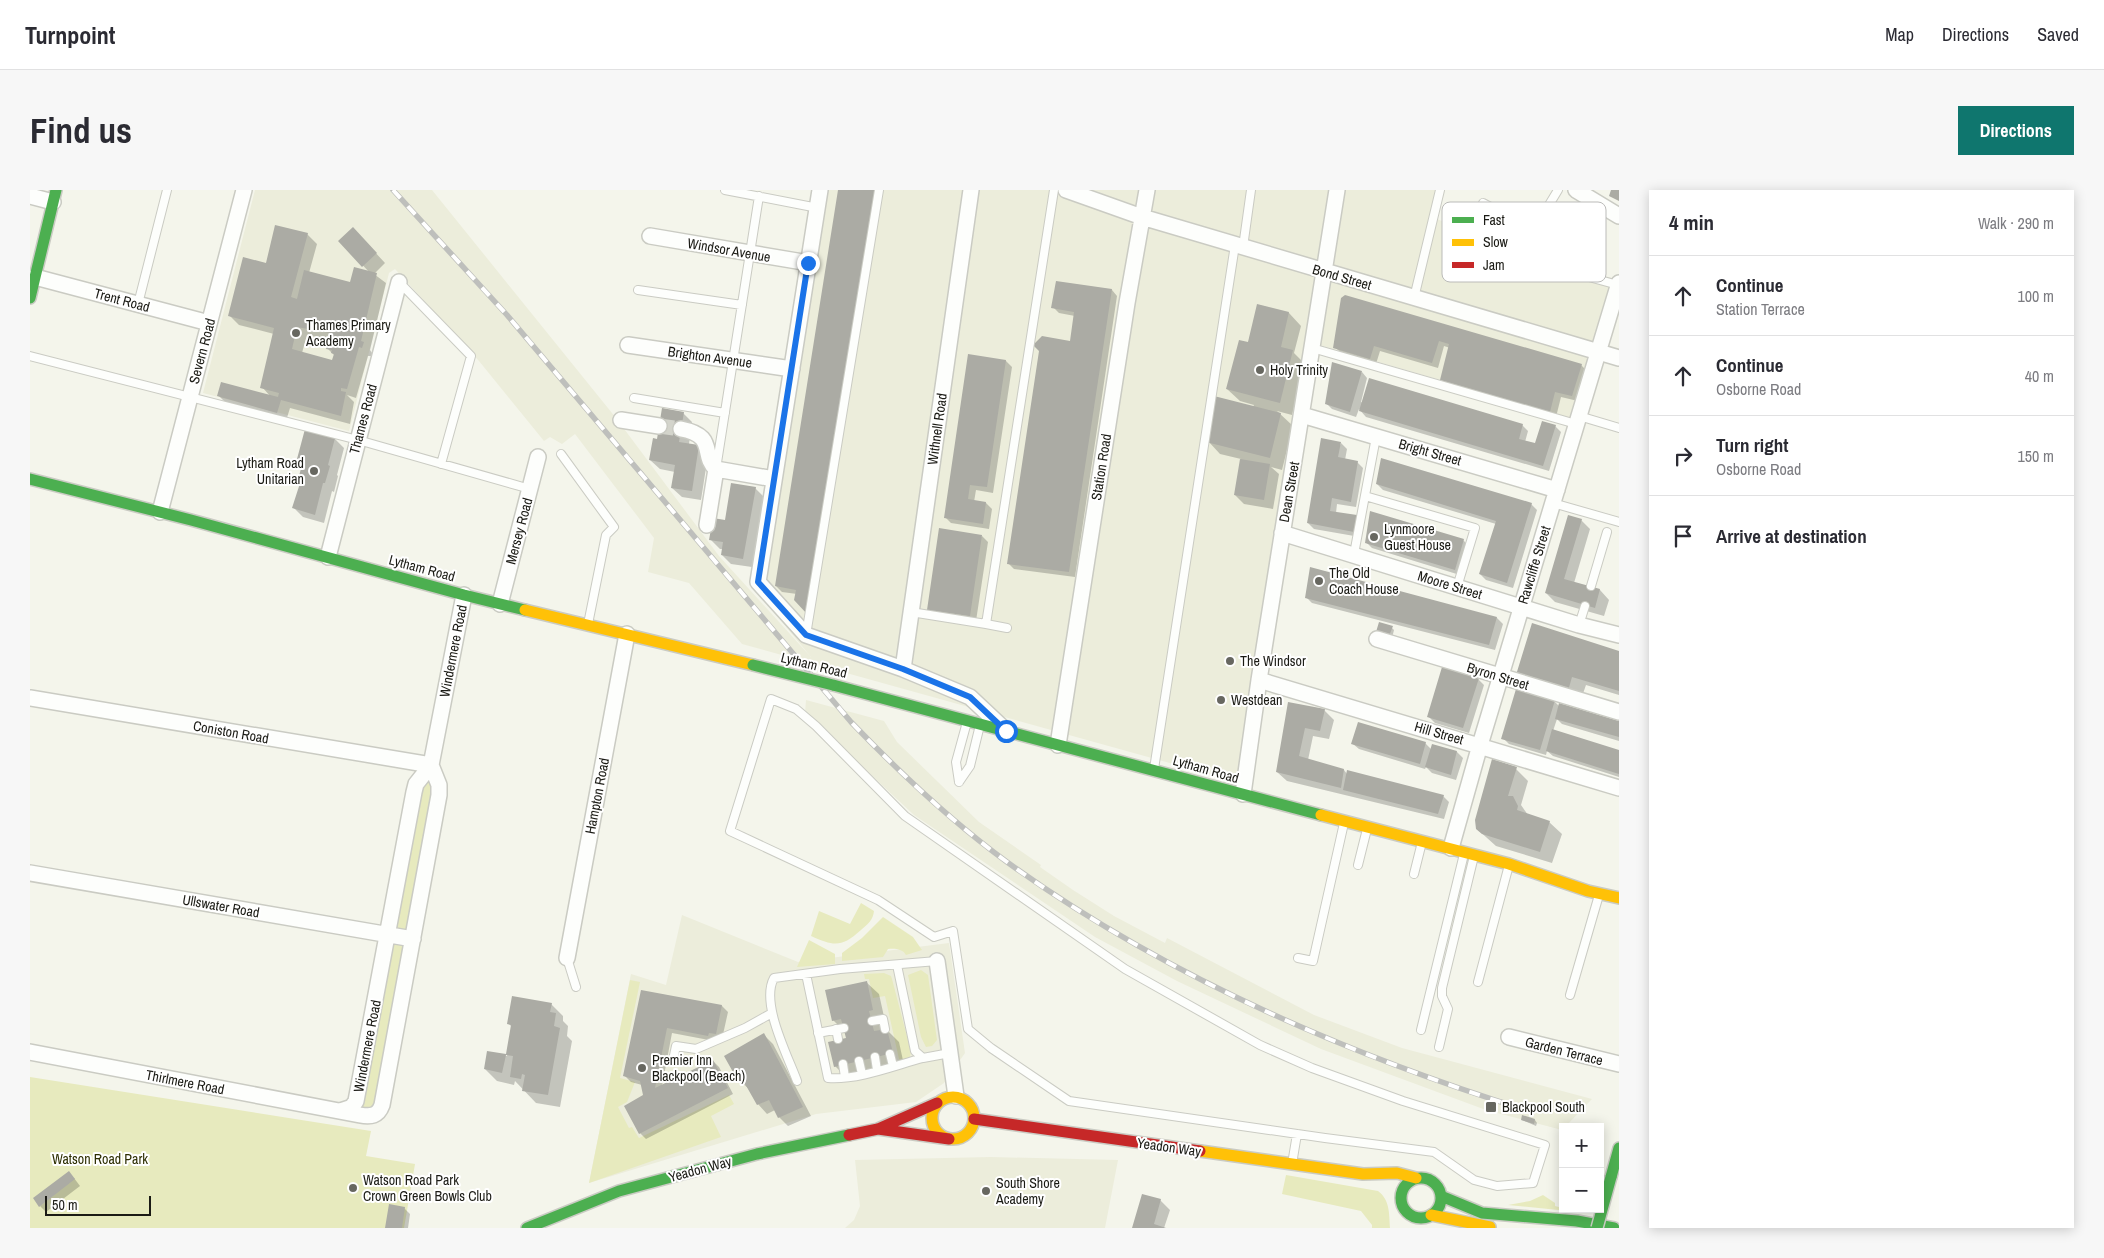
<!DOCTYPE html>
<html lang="en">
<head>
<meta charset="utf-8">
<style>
  :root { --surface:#fff; --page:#f7f7f7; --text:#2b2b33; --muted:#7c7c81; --line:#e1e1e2; --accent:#0f766e }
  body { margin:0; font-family:"Archivo Narrow",sans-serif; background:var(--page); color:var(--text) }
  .controls { position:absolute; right:15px; bottom:15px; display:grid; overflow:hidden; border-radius:0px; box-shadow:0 2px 12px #0003 }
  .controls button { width:45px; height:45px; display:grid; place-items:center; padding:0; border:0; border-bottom:1px solid var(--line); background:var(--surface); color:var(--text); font:25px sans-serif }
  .scale { position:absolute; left:15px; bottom:12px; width:106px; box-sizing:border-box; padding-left:5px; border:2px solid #1b1b15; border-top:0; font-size:14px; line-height:18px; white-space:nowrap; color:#1b1b15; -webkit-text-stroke:4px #fff; paint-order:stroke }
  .stop { position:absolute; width:15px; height:15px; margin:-11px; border:4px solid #1a73e8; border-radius:50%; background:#fff }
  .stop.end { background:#1a73e8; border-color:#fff; box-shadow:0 1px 5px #0008 }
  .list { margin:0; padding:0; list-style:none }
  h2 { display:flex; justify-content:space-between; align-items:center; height:65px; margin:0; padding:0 20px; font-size:21px }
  h2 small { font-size:16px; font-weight:400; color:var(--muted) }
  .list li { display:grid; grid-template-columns:32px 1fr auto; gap:15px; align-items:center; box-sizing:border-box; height:80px; padding:0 20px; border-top:1px solid var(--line) }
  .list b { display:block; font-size:19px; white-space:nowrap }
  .list p { margin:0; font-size:16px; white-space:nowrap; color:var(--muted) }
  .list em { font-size:16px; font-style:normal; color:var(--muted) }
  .icon { flex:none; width:28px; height:28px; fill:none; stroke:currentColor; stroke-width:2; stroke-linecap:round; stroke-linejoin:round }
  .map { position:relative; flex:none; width:1589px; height:1038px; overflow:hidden; border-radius:0px }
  header { display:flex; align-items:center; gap:30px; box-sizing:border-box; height:70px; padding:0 25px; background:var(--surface); border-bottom:1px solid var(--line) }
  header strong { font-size:24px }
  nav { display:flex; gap:28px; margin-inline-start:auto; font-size:18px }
  .intro { display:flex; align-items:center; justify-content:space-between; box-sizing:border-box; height:120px; padding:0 30px }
  h1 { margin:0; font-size:35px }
  .button { padding:12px 22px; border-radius:0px; background:var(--accent); color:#fff; font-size:18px; font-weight:700 }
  main { display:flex; gap:30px; padding:0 30px }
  aside { flex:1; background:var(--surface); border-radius:0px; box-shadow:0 2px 12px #0003 }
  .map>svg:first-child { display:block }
  .built { fill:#eceddb }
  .green { fill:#e7eabe }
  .shadow { fill:#0003; fill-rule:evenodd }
  .building { fill:#ababa4; fill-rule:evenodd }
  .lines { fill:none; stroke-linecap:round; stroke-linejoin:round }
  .street-tunnel { stroke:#d3d4cb; stroke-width:15; stroke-dasharray:15 8; stroke-linecap:butt }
  .lane-casing { stroke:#cacbc3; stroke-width:10 }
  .street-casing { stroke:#cacbc3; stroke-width:18 }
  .fast-casing { stroke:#cacbc3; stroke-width:14 }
  .slow-casing { stroke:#cacbc3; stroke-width:14 }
  .jam-casing { stroke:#cacbc3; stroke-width:14 }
  .lane { stroke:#fdfefc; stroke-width:8 }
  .street { stroke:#fdfefc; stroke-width:15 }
  .fast { stroke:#4caf50; stroke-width:11 }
  .slow { stroke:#ffc107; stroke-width:11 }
  .jam { stroke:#c62828; stroke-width:11 }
  .rail-casing { stroke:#bebfbc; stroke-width:5.5 }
  .rail { stroke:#fff; stroke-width:4; stroke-dasharray:11; stroke-linecap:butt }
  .fast-bridge-casing { stroke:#cacbc3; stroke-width:14; stroke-linecap:butt }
  .fast-bridge { stroke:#4caf50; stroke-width:11 }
  .route { stroke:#1a73e8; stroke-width:6 }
  .poi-dot { fill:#676760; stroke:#fff; stroke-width:2 }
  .labels { text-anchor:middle; stroke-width:4; stroke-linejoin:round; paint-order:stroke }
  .street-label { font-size:14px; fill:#1b1b15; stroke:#fff }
  .poi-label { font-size:14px; fill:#1b1b15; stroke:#fff; text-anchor:start }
  .park-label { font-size:14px; fill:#2c2d01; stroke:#fff }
  .key { fill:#fff; stroke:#bbbbb9; stroke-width:1 }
  .key-label { font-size:14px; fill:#1b1b15 }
</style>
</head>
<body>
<header>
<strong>Turnpoint</strong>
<nav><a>Map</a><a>Directions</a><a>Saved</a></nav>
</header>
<div class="intro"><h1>Find us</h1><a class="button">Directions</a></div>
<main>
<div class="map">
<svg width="1589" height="1038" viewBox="0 0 1589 1038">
  <rect width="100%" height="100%" fill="#f4f5eb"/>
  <path class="built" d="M225 0H402L586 228 689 366 781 467 722 396 790 0H1407L1400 26 1494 66 1498 75 1508 81 1519 74 1588 97 1541 228 1290 155 1208 592 712 454 659 393 618 382 624 348 545 244 532 254 520 247 514 251 449 171 365 79 359 83 319 241 173 203Z
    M776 510 854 531 867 552 949 632 1011 675 1010 677 1043 700 1084 726 1135 753 1137 748 1284 825 1372 858 1562 909 1535 937H1533L1532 940 1456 920 1291 859 1147 791 1065 747 884 625 775 523Z
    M652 725 768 772 919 753 935 863 914 893 886 912 786 924 559 993 601 784 636 795Z
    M961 967 1088 970 1075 1038H815L824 1030 830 1016 825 970Z"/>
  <path class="green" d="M401 575 407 590 350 920H317L384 602Z
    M831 713 844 721C843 730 838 734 831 740 811 758 804 756 781 746L789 721 820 734Z
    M853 727 883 747 892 760 876 765C873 759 865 758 858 759L853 767 812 771V763L832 748Z
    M779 750 805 764V774L767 777Z
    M891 780 898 785 907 850 902 856 896 857 891 847 878 785Z
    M854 783 861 786 862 789 881 862 879 870 870 871 869 869 855 806 843 808 839 789H835L834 784Z
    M600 790 610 792 590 888 605 892 597 912 588 917 599 938 602 937 609 948 699 905 704 914 681 926 691 947 559 993Z
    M0 887 341 941 336 966 385 974 374 1038H0Z
    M1256 985 1348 1001C1360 1010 1359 1023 1360 1038H1342V1035L1331 1021 1252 1004Z
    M1513 1005 1525 1013V1016L1548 1022 1478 1015 1500 1011Z"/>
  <path class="shadow" d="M810 0H852L767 404 752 402 746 396Z
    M277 44 287 54 279 83 321 93 340 83 310 51 332 48 355 73 344 84 356 93 340 160 342 163V166H338L326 208 317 205 324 212 320 234 260 218 256 231 198 215 189 206 241 207 232 197 244 144 209 135 200 126 237 74ZM277 145 300 150 297 158 305 166 303 171 272 163Z
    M1082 100 1087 106 1045 387 984 379 978 373 1041 152 1045 126 1029 123 1023 117Z
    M1312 109 1551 175 1557 181 1548 211 1531 207 1526 227 1417 195 1411 189 1420 158 1414 156 1408 178 1350 161 1346 174 1311 163 1305 157Z
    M1228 115 1259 123 1271 136 1264 163 1275 174 1262 225 1247 221 1263 236 1252 280 1241 277 1249 284 1243 319 1214 314 1205 305 1211 269 1190 264 1178 251 1223 217 1224 215 1210 211 1197 199 1218 154Z
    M939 165 976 171 982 177 963 303 946 300 944 312 956 313 962 319 959 339 921 333 915 327Z
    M1332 182 1337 188 1331 212 1333 213 1492 235 1498 241 1495 252 1506 255 1525 236 1531 242 1519 281 1336 227 1329 219 1326 227 1302 219 1296 213Z
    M653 223 662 232 659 254 669 256 678 265 671 310 652 307 642 298 645 282 630 279 620 270Z
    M276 241 305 249 314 258 307 285 308 286 304 302 302 301 294 333 273 327 264 318 273 289 270 286 273 274 268 269Z
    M1311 253 1317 259 1315 270 1327 272 1333 278 1326 317 1307 314 1306 323 1327 327 1333 332 1330 347 1284 339 1278 333Z
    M1347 294 1501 314 1507 320 1483 398 1456 390 1450 384 1466 334 1353 300Z
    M725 298 734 307 722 377 701 374 692 365 693 359H690L681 350Z
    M1551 330 1560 339 1544 393 1570 400 1579 410 1574 426 1525 412 1516 403Z
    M952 346 958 352 946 431 905 425 899 419Z
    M1433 350 1439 356 1430 385 1342 358 1336 352Z
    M1281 378 1467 428 1473 434 1465 460 1282 413 1276 407Z
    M1362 438 1364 440 1362 448 1350 444Z
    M1589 462V505L1556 495 1550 512 1500 497Z
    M1448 489 1454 495 1439 543 1405 533 1399 527Z
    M1524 511 1529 516 1589 532V551L1532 534 1527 529 1523 541 1589 562V587L1523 566 1517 561 1516 565 1479 554 1473 548Z
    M1259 513 1294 520 1304 530 1299 549 1283 546 1278 570 1314 580 1317 584 1413 606 1419 612 1414 629 1257 591 1247 582Z
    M1395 553 1401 559 1427 562 1433 568 1426 590 1402 583 1396 577 1395 579 1329 559 1323 554Z
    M1486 579 1498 591 1491 615 1498 625 1519 632 1532 644 1522 673 1466 656 1447 639Z
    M836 792 849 804 857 840 869 852 874 875 817 888 805 876 817 849 816 843 803 830Z
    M612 802 692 816 698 822 692 849 684 851 642 843 632 896 683 871 689 877 703 904 616 949 610 943 615 906 612 895 601 892 595 886Z
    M521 814 533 826V831L538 836 537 846 542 851 530 917 506 913 485 891 484 895 467 891 455 879 458 862 477 866 482 837 478 833Z
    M734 845 743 854 781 926 758 936 749 927 745 920 737 924 728 914 720 900 709 890Z
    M1492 930H1505L1507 933 1506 936Z
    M44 988 50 996 16 1022 10 1016Z
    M1130 1010 1140 1020 1134 1038H1103Z
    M374 1018 380 1024 378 1038H356Z"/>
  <path class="building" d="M808 0H845L777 424 764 410 766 400 745 396Z
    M1581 0H1589V11L1579 6Z
    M245 35 278 43 261 107 267 109 274 80 320 92 324 77 347 83 331 151 334 152 332 158 329 157 317 199 311 198V201L316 202 311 226 251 210 247 223 187 206 191 192 248 207 249 203 230 198 244 138 198 126 213 67 236 73ZM267 137 300 143 296 159 302 160 301 163 304 164 302 170 262 159Z
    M323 37 347 63 332 77 308 51Z
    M1026 91 1082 99 1039 382 977 374 1009 161 1003 155 1012 146 1040 151 1044 122 1021 118Z
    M1315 105 1552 174 1542 206 1525 202 1520 222 1410 190 1419 154 1409 151 1402 173 1344 156 1340 169 1303 158 1311 108Z
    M1227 114 1259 122 1251 157 1263 160 1250 213 1196 199 1209 150 1218 152Z
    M938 164 976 170 957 297 940 295 938 309 956 312 953 334 914 328Z
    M1302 172 1332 181 1320 222 1295 214Z
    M1339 188 1493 234 1489 249 1505 253 1512 231 1526 235 1513 276 1329 221Z
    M1184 206 1251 223 1240 268 1176 252Z
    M632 218 654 222 649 252 669 255 662 301 641 298 645 275 619 270 623 248 627 249Z
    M275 239 305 248 298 275 300 276 295 293H293L285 325 262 318 272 287 269 286 273 271 267 269Z
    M1291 248 1311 252 1308 267 1328 271 1321 312 1302 308 1300 321 1327 325 1324 342 1277 333Z
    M1351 268 1502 313 1477 393 1449 384 1466 331 1346 294Z
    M1210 269 1240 274 1234 310 1204 305Z
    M701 293 726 297 713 369 691 365 693 352 679 350 683 328 695 330Z
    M1340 321 1434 349 1425 380 1335 353Z
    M1538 325 1552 329 1534 389 1570 399 1565 418 1515 403Z
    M909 338 952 345 940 426 897 420Z
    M1280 377 1467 427 1459 455 1275 408Z
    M1349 432 1363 436 1359 446 1346 442Z
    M1502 433 1589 461V501L1542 487 1538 501 1486 485Z
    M1412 477 1449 488 1433 538 1397 527Z
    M1486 499 1525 510 1510 560 1471 549Z
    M1258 512 1295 519 1290 541 1275 538 1269 566 1314 579 1311 598 1246 582Z
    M1529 513 1589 531V547L1525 529Z
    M1328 532 1396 552 1390 574 1321 554Z
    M1522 539 1589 560V584L1516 561Z
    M1402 554 1427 561 1421 585 1395 577Z
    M1462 569 1487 577 1478 606H1483L1488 616 1487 620 1520 631 1510 662 1452 644 1446 639 1445 630Z
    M1317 580 1414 605 1408 624 1313 600Z
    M837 791 843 820 839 821 844 841 857 839 863 863 804 877 798 852 816 848 811 829 802 831 795 800Z
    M611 800 692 815 686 844 679 843 678 846 637 838 625 898 683 870 698 898 609 944 594 916 613 905 610 891 593 886Z
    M482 806 522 813 520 822 526 823 524 836 530 838 518 905 492 901 495 885 492 884 491 889 480 887 483 866 476 865 472 883 454 879 457 861 476 864 481 835 477 834Z
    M734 843 773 917 748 928 739 910 727 915 714 892 708 891 694 866Z
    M1492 925 1505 929 1504 934 1491 930Z
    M39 981 45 989 9 1017 3 1008Z
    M1112 1004 1131 1009 1124 1034 1136 1038H1102Z
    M359 1014 375 1017 372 1038H355Z"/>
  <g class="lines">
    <path class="street-tunnel" d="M629 236 651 239"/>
    <defs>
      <path id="lane" d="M695 0 788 18
        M1453 13 1504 40
        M1447 45 1490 63 1528 0
        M1213 57 1221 0
        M1530 75 1548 84 1588 95
        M369 92 441 166 411 274
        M608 100 712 115
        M1384 108 1410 0
        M108 114 137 0
        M1282 158 1546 234
        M0 166 328 250 500 299
        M604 208 695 223
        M1549 226 1589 238
        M531 264 584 337 576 345 558 434
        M686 279 729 6
        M1335 306 1445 338 1427 397
        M1523 313 1589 332
        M1324 364 1346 247
        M1561 396 1577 342
        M881 422 956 434 1024 0
        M956 434 977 438
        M1549 435 1555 416
        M776 445 849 0
        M741 509 766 519 786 536 875 626 1095 779 1230 855 1282 878 1373 911 1515 955 1503 993 1467 996 1444 990 1404 962 1295 948 1039 911 961 858 938 839 923 741 904 747 848 710 700 641Z
        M1124 579 1205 55
        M929 592 926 572 937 532
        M929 592 940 576 950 535
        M1328 675 1337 639
        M1384 684 1392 652
        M537 768 546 797
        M1268 768 1283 771 1314 633
        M867 775 885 861 893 868 920 863
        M776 784 798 888C829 890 863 876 893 868
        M1448 792 1479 675
        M1540 805 1569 705
        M842 831 853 829 855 839
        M806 839 808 849
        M1391 840 1434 664
        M788 843 814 838
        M1409 857 1418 819 1412 806V798L1444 666
        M860 864 863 876
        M845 867 847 880
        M643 870 646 856 666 859 715 838 742 823
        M829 871 832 884
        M813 874 815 887
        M767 891C758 866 730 813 744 788L810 779 907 771
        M1262 974 1267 944"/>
      <path id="street" d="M790 0 728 392 776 445 873 479 940 507 973 538
        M1036 0 1112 27 1589 168
        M1546 0 1589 26
        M0 6 23 12
        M620 46 779 73
        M5 87 179 133
        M598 155 762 179
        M1272 225 1527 300
        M591 230 629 236
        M651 239C688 246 670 265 686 279L744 289
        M130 322 214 0
        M677 335 686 279
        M1252 343 1549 435 1589 445
        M298 367 369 92
        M470 414 508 267
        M1347 449 1589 522
        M873 479 941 0
        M1229 490 1589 598
        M0 508 401 575
        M1028 555 1097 113 1117 0
        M1213 604 1229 490 1307 0
        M1421 658 1450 555 1589 93
        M0 683 383 749
        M537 768 597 444
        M907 771 926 906
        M1479 847 1589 874
        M0 862 330 925C341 927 348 926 352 915L409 605V595L401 575
        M310 921 322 917 326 911 384 602 386 594 401 575 434 405"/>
      <path id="fast" d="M0 108 26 0
        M0 289 161 330 434 405 495 420
        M803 495 1291 625
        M1581 987 1589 958
        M1371 1008a20 20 0 1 1 40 0a20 20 0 1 1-40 0Z
        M1411 1006 1452 1023 1547 1031 1584 1038
        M497 1038 589 1001 727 964 819 945"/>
      <path id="slow" d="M495 420 723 475
        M1291 625 1479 674 1558 701 1589 708
        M902 928a21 21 0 1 1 42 0a21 21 0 1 1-42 0Z
        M1170 961 1333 984 1367 983 1386 988
        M1401 1025 1460 1037"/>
      <path id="jam" d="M944 929 1170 961
        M848 939 919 949
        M819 945 848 939 907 913"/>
    </defs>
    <use href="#lane" class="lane-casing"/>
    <use href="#street" class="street-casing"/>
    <use href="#fast" class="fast-casing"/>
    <use href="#slow" class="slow-casing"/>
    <use href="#jam" class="jam-casing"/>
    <use href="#lane" class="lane"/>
    <use href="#street" class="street"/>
    <use href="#fast" class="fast"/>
    <use href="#slow" class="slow"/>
    <use href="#jam" class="jam"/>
    <defs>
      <path id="rail" d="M363 0 477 125 821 532C869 582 921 631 977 672 1132 784 1313 863 1496 920"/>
    </defs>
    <use href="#rail" class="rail-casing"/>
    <use href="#rail" class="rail"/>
    <defs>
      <path id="fast-bridge" d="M723 475 803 495
        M1567 1038 1581 987"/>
    </defs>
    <use href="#fast-bridge" class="fast-bridge-casing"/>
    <use href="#fast-bridge" class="fast-bridge"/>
  </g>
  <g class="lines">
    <path class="route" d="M778 73 728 392 776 445 873 479 940 507 976 541"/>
  </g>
  <g class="poi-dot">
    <circle cx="266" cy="143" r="5"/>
    <circle cx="1230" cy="180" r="5"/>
    <circle cx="284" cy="281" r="5"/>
    <circle cx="1344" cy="347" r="5"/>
    <circle cx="1289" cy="391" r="5"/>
    <circle cx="1200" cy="471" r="5"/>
    <circle cx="1191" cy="510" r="5"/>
    <circle cx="612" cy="878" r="5"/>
    <rect x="1455" y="911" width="12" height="12" rx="2.5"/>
    <circle cx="323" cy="998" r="5"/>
    <circle cx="956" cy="1001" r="5"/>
  </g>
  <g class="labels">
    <g class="street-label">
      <text transform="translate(699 60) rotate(10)" y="5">Windsor Avenue</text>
      <text transform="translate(1312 87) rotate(16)" y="5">Bond Street</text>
      <text transform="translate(92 110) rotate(15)" y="5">Trent Road</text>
      <text transform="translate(172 161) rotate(-75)" y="5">Severn Road</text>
      <text transform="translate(680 167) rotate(8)" y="5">Brighton Avenue</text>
      <text transform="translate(333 229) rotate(-75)" y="5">Thames Road</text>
      <text transform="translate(907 239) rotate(-82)" y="5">Withnell Road</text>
      <text transform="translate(1400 262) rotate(16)" y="5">Bright Street</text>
      <text transform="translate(1071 277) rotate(-81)" y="5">Station Road</text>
      <text transform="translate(1259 302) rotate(-80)" y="5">Dean Street</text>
      <text transform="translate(489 341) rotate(-75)" y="5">Mersey Road</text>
      <text transform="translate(1504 375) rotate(-73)" y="5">Rawcliffe Street</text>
      <text transform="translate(392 378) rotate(15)" y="5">Lytham Road</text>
      <text transform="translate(1420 395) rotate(17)" y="5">Moore Street</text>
      <text transform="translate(423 461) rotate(-79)" y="5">Windermere Road</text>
      <text transform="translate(784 475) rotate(14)" y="5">Lytham Road</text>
      <text transform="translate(1468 486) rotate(17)" y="5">Byron Street</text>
      <text transform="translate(201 542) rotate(10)" y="5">Coniston Road</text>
      <text transform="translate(1409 543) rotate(16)" y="5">Hill Street</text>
      <text transform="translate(1176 579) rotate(16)" y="5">Lytham Road</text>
      <text transform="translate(567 606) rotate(-79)" y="5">Hampton Road</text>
      <text transform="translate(191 716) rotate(10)" y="5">Ullswater Road</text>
      <text transform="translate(337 856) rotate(-79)" y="5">Windermere Road</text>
      <text transform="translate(1534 861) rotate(14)" y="5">Garden Terrace</text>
      <text transform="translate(155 892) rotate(11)" y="5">Thirlmere Road</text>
      <text transform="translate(1139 957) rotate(8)" y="5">Yeadon Way</text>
      <text transform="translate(670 979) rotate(-15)" y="5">Yeadon Way</text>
    </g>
    <g class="poi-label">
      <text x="276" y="140">Thames Primary<tspan x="276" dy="16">Academy</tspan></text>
      <text x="1240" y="185">Holy Trinity</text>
      <text x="274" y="278" text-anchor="end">Lytham Road<tspan x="274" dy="16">Unitarian</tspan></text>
      <text x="1354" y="344">Lynmoore<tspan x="1354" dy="16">Guest House</tspan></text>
      <text x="1299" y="388">The Old<tspan x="1299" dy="16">Coach House</tspan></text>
      <text x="1210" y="476">The Windsor</text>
      <text x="1201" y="515">Westdean</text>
      <text x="622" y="875">Premier Inn<tspan x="622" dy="16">Blackpool (Beach)</tspan></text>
      <text x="1472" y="922">Blackpool South</text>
      <text x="333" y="995">Watson Road Park<tspan x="333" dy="16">Crown Green Bowls Club</tspan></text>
      <text x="966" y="998">South Shore<tspan x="966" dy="16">Academy</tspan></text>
    </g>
    <g class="park-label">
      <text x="70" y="974">Watson Road Park</text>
    </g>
  </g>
  <rect x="1412" y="12" width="164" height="80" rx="8" class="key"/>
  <rect x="1422" y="27" width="22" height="6" fill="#4caf50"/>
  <rect x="1422" y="49" width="22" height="7" fill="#ffc107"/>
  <rect x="1422" y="72" width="22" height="6" fill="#c62828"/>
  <g class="key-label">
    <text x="1453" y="35">Fast</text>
    <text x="1453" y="57">Slow</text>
    <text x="1453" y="80">Jam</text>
  </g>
</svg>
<div class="controls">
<button>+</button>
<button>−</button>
</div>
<div class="scale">50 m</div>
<div class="stop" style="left:976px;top:541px"></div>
<div class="stop end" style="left:778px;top:73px"></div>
</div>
<aside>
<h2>4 min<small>Walk · 290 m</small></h2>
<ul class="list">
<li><svg class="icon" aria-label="ahead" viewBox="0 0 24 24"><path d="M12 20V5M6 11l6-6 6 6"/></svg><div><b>Continue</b><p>Station Terrace</p></div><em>100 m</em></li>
<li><svg class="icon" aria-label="ahead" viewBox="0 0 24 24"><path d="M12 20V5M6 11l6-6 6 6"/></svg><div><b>Continue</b><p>Osborne Road</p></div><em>40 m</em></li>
<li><svg class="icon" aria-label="right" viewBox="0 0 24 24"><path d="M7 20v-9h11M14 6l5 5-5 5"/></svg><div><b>Turn right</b><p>Osborne Road</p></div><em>150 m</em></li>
<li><svg class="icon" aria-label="arrive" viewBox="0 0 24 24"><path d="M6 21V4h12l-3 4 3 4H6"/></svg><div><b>Arrive at destination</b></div></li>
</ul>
</aside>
</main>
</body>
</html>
